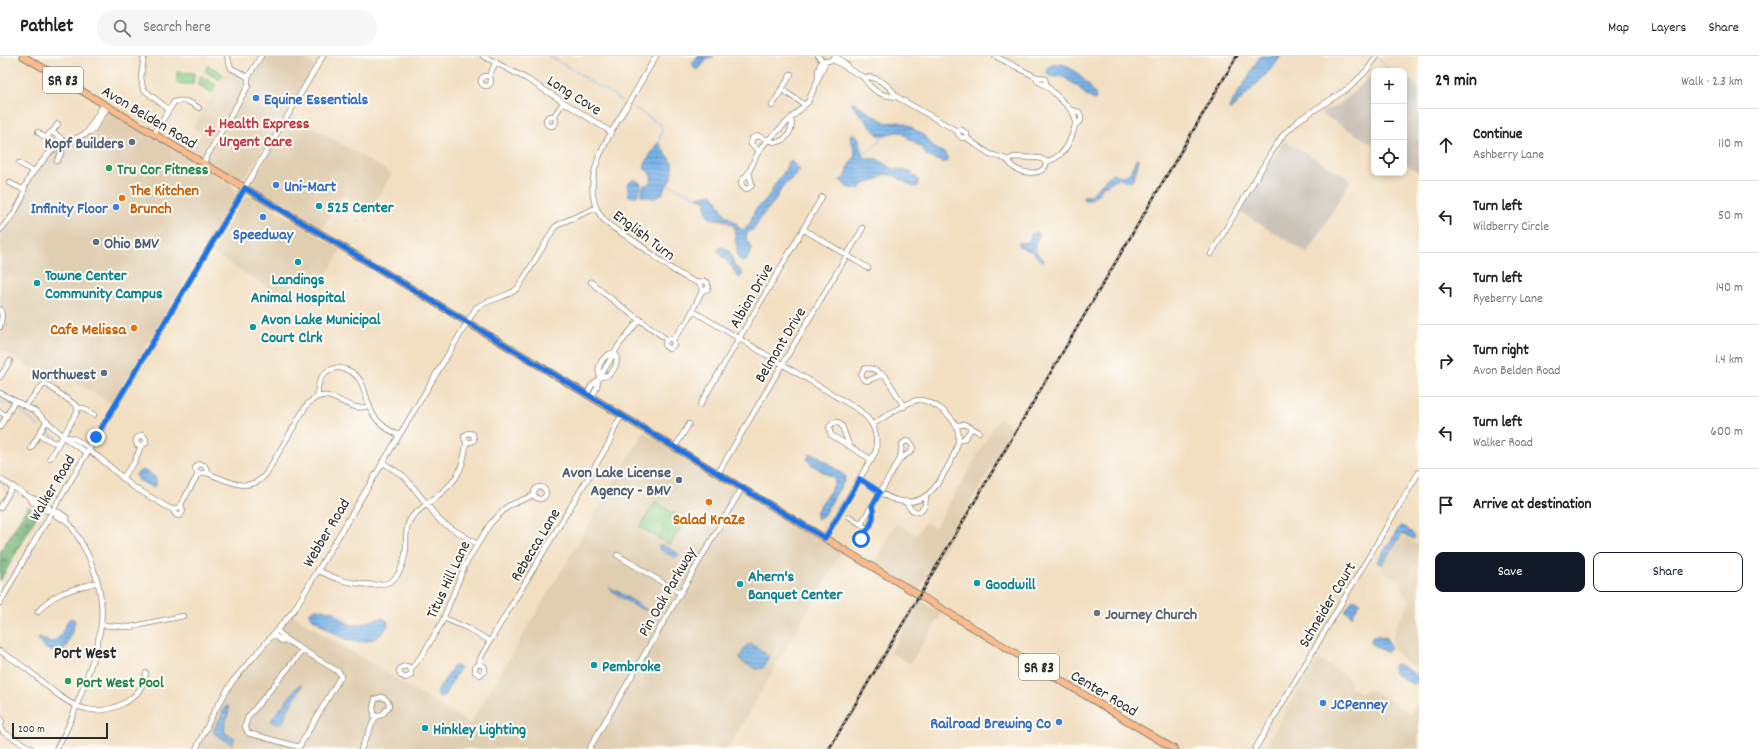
<!DOCTYPE html>
<html lang="en">
<head>
<meta charset="utf-8">
<style>
  :root { --surface:#fff; --page:#f6f6f6; --text:#222; --muted:#767676; --line:#e0e0e0; --accent:#111827 }
  body { margin:0; font-family:Dekko,sans-serif; background:var(--page); color:var(--text) }
  .controls { position:absolute; right:12px; top:12px; display:grid; overflow:hidden; border-radius:8px; box-shadow:0 2px 6px #0003 }
  .controls button { width:36px; height:36px; display:grid; place-items:center; padding:0; border:0; border-bottom:1px solid var(--line); background:var(--surface); color:var(--text); font:20px sans-serif }
  .scale { position:absolute; left:12px; bottom:10px; width:96px; box-sizing:border-box; padding-left:4px; border:2px solid #2b2b2b; border-top:0; font-size:11px; line-height:14px; white-space:nowrap; color:#2b2b2b; -webkit-text-stroke:3px #fdfcf7; paint-order:stroke }
  .stop { position:absolute; width:12px; height:12px; margin:-9px; border:3px solid #1a73e8; border-radius:50%; background:#fff }
  .stop.end { background:#1a73e8; border-color:#fff; box-shadow:0 1px 4px #0008 }
  .list { margin:0; padding:0; list-style:none }
  h2 { display:flex; justify-content:space-between; align-items:center; height:52px; margin:0; padding:0 16px; font-size:17px }
  h2 small { font-size:13px; font-weight:400; color:var(--muted) }
  .list li { display:grid; grid-template-columns:26px 1fr auto; gap:12px; align-items:center; box-sizing:border-box; height:72px; padding:0 16px; border-top:1px solid var(--line) }
  .list b { display:block; font-size:15px; white-space:nowrap }
  .list p { margin:0; font-size:13px; white-space:nowrap; color:var(--muted) }
  .list em { font-size:13px; font-style:normal; color:var(--muted) }
  .actions { display:flex; gap:8px; padding:12px 16px }
  .actions a { flex:1; padding:9px 0; border:1px solid var(--accent); border-radius:8px; text-align:center; font-size:14px; color:var(--accent) }
  .actions .main { background:var(--accent); color:#fff }
  .icon { flex:none; width:22px; height:22px; fill:none; stroke:currentColor; stroke-width:2; stroke-linecap:round; stroke-linejoin:round }
  .map { position:relative; flex:none; width:1419px; height:693px; overflow:hidden }
  header { display:flex; align-items:center; gap:24px; box-sizing:border-box; height:56px; padding:0 20px; background:var(--surface); border-bottom:1px solid var(--line) }
  header strong { font-size:19px }
  nav { display:flex; gap:22px; margin-inline-start:auto; font-size:14px }
  .search { width:280px; height:36px; background:var(--page); display:flex; align-items:center; gap:10px; box-sizing:border-box; padding:0 14px; border-radius:22px; color:var(--muted); font-size:15px }
  main { display:flex }
  aside { flex:1; background:var(--surface) }
  .map>svg:first-child { display:block }
  .built { fill:#e0ceb1 }
  .industrial { fill:#cbc3b8 }
  .forest { fill:url(#forest-firs); stroke:#4e6e50 }
  .park { fill:url(#park-dots); stroke:#5b7d5a }
  .pitch { fill:#8bcf88; stroke:#5b7d5a }
  .water { fill:url(#water-rules); stroke:#516e8a }
  .lines { fill:none; stroke-linecap:round; stroke-linejoin:round }
  .stream { stroke:#77b2e9; stroke-width:1 }
  .minor-casing { stroke:#8e8576; stroke-width:6 }
  .major-casing { stroke:#8e8576; stroke-width:8 }
  .minor { stroke:#fff; stroke-width:4.5 }
  .major { stroke:#fabb8c; stroke-width:6 }
  .rail-casing { stroke:#2b2b2b; stroke-width:2.5 }
  .rail { stroke:#fdfcf7; stroke-width:1; stroke-dasharray:3; stroke-linecap:butt }
  .route { stroke:#1a73e8; stroke-width:5 }
  .shop-dot { fill:#3f7fe0; stroke:#fdfcf7; stroke-width:1.5 }
  .health-dot { fill:#e0444e; stroke:#fdfcf7; stroke-width:1.5 }
  .service-dot { fill:#5c6f8a; stroke:#fdfcf7; stroke-width:1.5 }
  .leisure-dot { fill:#2e9e5b; stroke:#fdfcf7; stroke-width:1.5 }
  .food-dot { fill:#e8710a; stroke:#fdfcf7; stroke-width:1.5 }
  .culture-dot { fill:#0f9aa8; stroke:#fdfcf7; stroke-width:1.5 }
  .worship-dot { fill:#6b7280; stroke:#fdfcf7; stroke-width:1.5 }
  .labels { text-anchor:middle; stroke-width:4; stroke-linejoin:round; paint-order:stroke }
  .shield { fill:#fdfcf7; stroke:#6a6a68; stroke-width:1 }
  .shield-label { font-size:15px; font-weight:bold; fill:#2b2b2b }
  .street-label { font-size:16px; fill:#2b2b2b; stroke:#fdfcf7 }
  .shop-label { font-size:16px; font-weight:bold; fill:#366cbe; stroke:#fdfcf7; text-anchor:start }
  .health-label { font-size:16px; font-weight:bold; fill:#be3a42; stroke:#fdfcf7; text-anchor:start }
  .service-label { font-size:16px; font-weight:bold; fill:#4e5e75; stroke:#fdfcf7; text-anchor:end }
  .leisure-label { font-size:16px; font-weight:bold; fill:#27864d; stroke:#fdfcf7; text-anchor:start }
  .food-label { font-size:16px; font-weight:bold; fill:#c56008; stroke:#fdfcf7; text-anchor:start }
  .culture-label { font-size:16px; font-weight:bold; fill:#0d838f; stroke:#fdfcf7; text-anchor:start }
  .worship-label { font-size:16px; font-weight:bold; fill:#5b616d; stroke:#fdfcf7; text-anchor:start }
  .neighbourhood-label { font-size:17px; font-weight:bold; fill:#2b2b2b; stroke:#fdfcf7 }
</style>
</head>
<body>
<header>
<strong>Pathlet</strong>
<div class="search"><svg class="icon" aria-label="search" viewBox="0 0 24 24"><circle cx="10" cy="10" r="6"/><path d="M15 15l6 6"/></svg>Search here</div>
<nav><a>Map</a><a>Layers</a><a>Share</a></nav>
</header>
<main>
<div class="map">
<svg width="1419" height="693" viewBox="0 0 1419 693">
  <defs>
    <pattern id="forest-firs" width="22" height="20" patternUnits="userSpaceOnUse"><rect width="22" height="20" fill="#70b274"/><path d="M5 1l3.5 6h-7zM16 11l3.5 6h-7z" fill="#5c915f"/></pattern>
    <pattern id="park-dots" width="8" height="8" patternUnits="userSpaceOnUse"><rect width="8" height="8" fill="#8bcf88"/><path d="M2 2h.1M6 6h.1" fill="none" stroke="#78b276" stroke-width="1.8" stroke-linecap="round"/></pattern>
    <pattern id="water-rules" width="6" height="5" patternUnits="userSpaceOnUse"><rect width="6" height="5" fill="#77b2e9"/><path d="M0 2.5h6" fill="none" stroke="#6291bd"/></pattern>
  </defs>
  <rect width="100%" height="100%" fill="#fdfcf7"/>
  <filter id="ink" filterUnits="userSpaceOnUse"><feTurbulence type="fractalNoise" baseFrequency=".025" numOctaves="2"/><feDisplacementMap in="SourceGraphic" scale="8" xChannelSelector="R" yChannelSelector="G"/><feConvolveMatrix kernelMatrix="1 2 1 2 8 2 1 2 1" color-interpolation-filters="sRGB"/></filter>
  <filter id="wash" filterUnits="userSpaceOnUse"><feTurbulence type="fractalNoise" baseFrequency=".012" numOctaves="4" result="noise"/><feDisplacementMap in="SourceGraphic" scale="16" xChannelSelector="R" yChannelSelector="G"/><feGaussianBlur stdDeviation="0.9" result="paint"/><feColorMatrix in="noise" values="0 0 0 0 0 0 0 0 0 0 0 0 0 0 0 0 0 1.4 0 .05"/><feComposite in="paint" operator="in"/></filter>
  <g filter="url(#wash)">
    <rect width="100%" height="100%" fill="#f2dfc2"/>
    <path class="built" d="M263 0H300L315 9 278 71 261 96 246 120 238 123 191 95 202 77 193 72 228 13 246 24 250 23Z
      M107 55H111L179 97 232 130 235 135 234 141 112 348 63 319 58 327 0 293V264L3 255 0 248V177L33 120 51 98 94 75Z
      M292 59 392 118 370 154 343 138 321 175 254 131V124Z
      M248 140 254 141 341 194 321 227 302 216 286 242 211 197 243 144Z
      M999 362 1015 371 918 536 873 508 896 467 917 479 925 466 935 472Z
      M644 376 840 494 841 497 728 693H197L231 630 292 559 470 668Z
      M1401 479 1419 489V613L1403 604 1395 595 1392 584 1396 569 1411 544 1404 539 1401 526 1381 514Z
      M920 544 941 558 911 607H908L891 596Z
      M1317 602 1348 621 1349 631 1361 637 1367 634H1372L1410 657 1419 643V693H1264Z"/>
    <path class="industrial" d="M1374 17V89L1320 57 1340 48Z
      M1404 24 1419 33V116L1404 107Z
      M1284 84 1351 124 1308 197 1240 156Z"/>
    <path class="forest" d="M28 450 38 458 0 525V496Z"/>
    <path class="park" d="M655 446 685 464 670 489 640 471Z"/>
    <path class="pitch" d="M208 9 223 18 219 24 205 15Z
      M177 16 194 17 193 28H177Z
      M201 20 216 29 212 37 197 28Z"/>
    <path class="water" d="M699 0H714L707 3 699 13H695L692 6Z
      M1260 0H1281L1274 10 1231 54 1229 51 1244 28Z
      M1056 7C1072 9 1088 26 1096 40L1095 44C1084 40 1084 36 1076 29 1073 27 1068 25 1065 22 1059 19 1053 23 1047 18V12Z
      M853 45 869 57 887 67 898 66 906 68 923 79 935 92 946 98 948 101 946 106H942L927 100 921 90 916 88 901 76C893 75 885 81 878 79L852 49Z
      M851 78C864 79 859 95 864 102L877 103 893 113 910 116 918 123V130L913 131 895 120 884 118 876 125 866 127 859 133 848 132 840 124C847 122 847 118 848 112 848 108 851 107 853 104 857 96 853 89 850 82Z
      M659 87 672 107 673 114 672 120 662 138 657 141 654 142 641 140 643 130 650 127 652 121 649 116 645 113 644 110 656 89Z
      M1137 102 1139 103C1138 110 1135 120 1131 126 1127 126 1125 124 1121 123 1114 122 1109 129 1102 131L1099 137 1090 144H1083L1084 140H1090L1112 117 1123 120 1129 118Z
      M791 105 799 113 798 117 782 131 774 146 763 158 755 172 747 177 746 183 752 193 746 205 742 206 738 202 734 170 724 164 710 162 706 155V145L697 141 712 138 716 143 725 159 735 166 741 174 745 173 750 167 755 154 770 139 775 128 785 115 788 106Z
      M634 123 641 128 638 139 634 141 629 140 627 129Z
      M1036 176 1038 177 1039 180 1035 187V195L1044 204 1043 206 1032 196 1019 190 1018 188 1019 187 1029 186 1031 179Z
      M721 191C732 194 730 199 734 208 736 212 741 214 743 217L740 222 737 220 732 211 718 195V193Z
      M810 398 818 400 845 420 844 425 823 460 819 463 816 461V456L834 429 835 423 812 409 807 403Z
      M142 414C151 417 158 420 156 430L152 431 138 424 136 418Z
      M1400 470C1405 470 1412 476 1415 481L1414 483 1402 478 1383 507 1382 509 1377 506Z
      M663 489 679 498V500L674 501 659 493V490Z
      M608 531 619 536 647 554C639 555 614 537 608 531Z
      M1353 543 1360 546 1352 560 1345 555Z
      M315 553 333 555 347 567 352 569H357L382 562 387 565 388 568C386 575 380 580 373 583 351 593 330 574 312 562L309 557Z
      M71 562 74 563 75 566 67 589 62 596C54 599 41 591 38 584L40 581 49 586C65 584 62 568 71 562Z
      M1375 579 1386 582 1391 592 1387 597 1370 587 1372 582Z
      M750 588 757 591 769 601 763 612 756 613 742 606 740 601 746 590Z
      M1398 608 1419 621 1418 626 1412 628 1394 617 1393 609Z
      M455 610 460 612 459 614 444 640 441 642 438 640 437 636 453 611Z
      M299 629 302 630 286 657 283 667 277 668 272 666V663Z
      M226 650 229 651V653L224 674 226 678 234 681V685L232 688 215 678 213 675Z"/>
    <g class="lines">
      <path class="stream" d="M549 0 577 16 594 28 604 33 622 45
        M1379 2 1383 8 1393 15
        M1404 22 1419 31
        M633 51 661 69 662 74 659 87
        M863 101C868 93 879 90 882 80
        M667 128 697 141
        M0 346 10 348
        M16 351 39 371
        M45 375 57 382"/>
    </g>
  </g>
  <g filter="url(#ink)">
    <g class="lines">
      <defs>
        <path id="minor" d="M144 0 141 21 143 33 168 53
          M483 0 527 23 611 76
          M818 0C823 7 830 7 835 0
          M836 0 847 9
          M995 0 1036 21
          M833 4 863 21 870 30 876 35 884 39 897 41 957 75 958 78 962 82 967 81V78L962 74 957 75
          M481 25a5 5 0 1 1 10 0a5 5 0 1 1-10 0Z
          M489 20 496 6
          M248 21 261 0
          M863 21C879 20 889 29 897 41
          M818 23V14L822 4
          M781 33 805 49
          M772 50 791 18
          M1072 54 1079 56 1081 60V65L1076 68
          M546 65a5 5 0 1 1 10 0a5 5 0 1 1-10 0Z
          M554 60 563 47
          M38 76 44 81H48
          M52 76 58 68
          M86 78 104 48
          M154 78 174 46C185 43 190 46 199 52
          M967 82C974 87 981 93 990 98 995 100 1003 101 1007 104 1009 105 1011 109 1013 111 1021 117 1041 121 1046 109L1045 105 1040 102 1014 101 1008 104
          M58 91 48 82V79L51 76 57 79 66 87
          M759 95 751 88 752 82 758 80C764 82 771 86 777 86 787 85 794 72 791 64
          M57 105 62 96 60 90
          M1046 106C1058 102 1065 96 1070 84 1079 64 1077 58 1061 44 1057 40 1052 34 1047 31 1042 27 1038 28 1036 21H1040L1045 23 1047 30
          M19 107 34 116
          M203 107 248 30V21L231 12 227 0
          M749 116 752 129 749 132 745 133 742 130 741 126 749 116 756 100 764 88 808 46 826 5
          M10 127 24 134
          M803 173 868 212
          M0 174 13 159 23 141 25 130 31 119 49 97 58 91 93 74 108 50
          M1211 198 1271 97 1283 79 1299 64 1350 31 1367 14 1377 0
          M591 226C614 247 641 264 666 283H673L688 264 702 235 701 230 698 227C674 218 658 202 637 187 625 178 610 173 601 160 577 126 609 79 627 50 637 33 646 17 656 0
          M698 227 704 225 708 227V233L702 235
          M0 253 2 259 0 271
          M693 255 859 354C873 366 878 375 876 395L825 481
          M666 283 665 290 669 293 674 289 673 283
          M615 296C620 307 613 321 600 321 595 309 604 299 615 296Z
          M882 319 867 325 863 323 861 319 864 313C872 310 880 317 886 321L904 351
          M0 321 10 305
          M0 337 35 355 70 386 87 397
          M587 338 592 329 598 324 619 289 640 263
          M318 341C317 332 318 323 326 316 331 313 338 311 344 313 367 318 364 345 374 360 380 369 389 374 398 379
          M592 341 597 331 598 324
          M26 349 43 329 46 328 77 350V356L50 402
          M700 349 822 141
          M78 352H83L94 359
          M0 356 7 360
          M956 370 964 368 979 376
          M0 371 15 345
          M39 378 52 386 59 387
          M66 381 73 382 90 392
          M959 385 965 382 972 372
          M849 389 842 370 838 366 833 367 829 371 831 379 872 404
          M675 391 689 368
          M31 392 46 366
          M88 394 100 402 132 430 169 452 175 454 180 450 197 420 202 417H207C226 424 249 439 266 418L306 350C330 323 344 359 369 350
          M382 406 405 421 441 466 477 488
          M718 417 863 172
          M198 419 195 412 199 408 204 409 209 417
          M122 422 134 407 141 390 146 387V383L142 379 137 382 136 385 137 389 141 390
          M0 423 31 442 32 446 47 455 49 453V451C44 448 37 442 31 442
          M860 423C872 430 886 443 900 445 924 450 936 432 946 414 961 388 967 370 938 351 932 348 926 343 918 344 908 345 883 362 873 368
          M534 437a6 6 0 1 1 12 0a6 6 0 1 1-12 0Z
          M906 445C908 451 912 456 919 456L925 450 926 441
          M0 452 13 430
          M172 453 176 459 180 460 183 455 181 449
          M51 454 56 457V460L67 465V462L59 456 56 457
          M850 461 868 473
          M861 468 900 403 902 388 906 385 910 386 913 390 912 395 900 403
          M861 483C869 471 876 465 872 450
          M617 499 680 537
          M318 514C333 522 344 526 361 528 387 531 399 528 405 499 408 486 403 472 412 461 417 455 424 450 431 445 454 428 463 418 466 388 467 385 464 384 464 380L468 377 473 378 474 384 472 386H467
          M0 547 30 493 323 0
          M38 556C52 536 76 533 98 526
          M444 562 467 572 490 585
          M102 569 130 571 183 560
          M273 578 282 585H288L277 574
          M288 585 339 616 341 620 299 691
          M0 595C10 601 19 607 28 614 58 638 84 670 126 646 137 639 144 631 146 617
          M479 608 484 610C486 614 484 617 480 619L475 616V611L479 608 480 603 490 585 609 387 616 369 622 359
          M411 613 407 610 402 611 399 614 400 619 406 622 411 619V613L423 598 442 566 465 509 490 468 508 450 534 439
          M0 662 2 666 0 670
          M0 672 3 676 32 693
          M299 691 248 677 245 670 248 661 303 594
          M56 693C69 672 76 652 84 629 102 578 111 551 88 499 82 488 76 475 67 465
          M196 693 214 656 232 626 294 554 476 252C489 242 506 243 518 232L555 171 561 167 596 152
          M361 693 375 662 373 652 375 643 382 641C387 643 389 645 389 650L384 657 375 662
          M589 693 742 432
          M1255 693 1419 416"/>
        <path id="major" d="M23 0 255 138 1174 693"/>
      </defs>
      <use href="#minor" class="minor-casing"/>
      <use href="#major" class="major-casing"/>
      <use href="#minor" class="minor"/>
      <use href="#major" class="major"/>
      <defs>
        <path id="rail" d="M829 693 1237 0"/>
      </defs>
      <use href="#rail" class="rail-casing"/>
      <use href="#rail" class="rail"/>
    </g>
  </g>
  <g class="lines" filter="url(#ink)">
    <path class="route" d="M96 381 245 132 825 482 860 423 880 436 872 450C876 465 869 471 861 483"/>
  </g>
  <g class="shop-dot">
    <circle cx="256" cy="42" r="4"/>
    <circle cx="276" cy="129" r="4"/>
    <circle cx="116" cy="151" r="4"/>
    <circle cx="263" cy="161" r="4"/>
    <circle cx="1323" cy="647" r="4"/>
    <circle cx="1059" cy="666" r="4"/>
  </g>
  <path class="health-dot" d="M208 69h4v4h4v4h-4v4h-4v-4h-4v-4h4z"/>
  <g class="service-dot">
    <circle cx="132" cy="86" r="4"/>
    <circle cx="96" cy="186" r="4"/>
    <circle cx="104" cy="317" r="4"/>
    <circle cx="679" cy="424" r="4"/>
  </g>
  <g class="leisure-dot">
    <circle cx="109" cy="112" r="4"/>
    <circle cx="68" cy="625" r="4"/>
  </g>
  <g class="food-dot">
    <circle cx="122" cy="142" r="4"/>
    <circle cx="134" cy="272" r="4"/>
    <circle cx="709" cy="446" r="4"/>
  </g>
  <g class="culture-dot">
    <circle cx="319" cy="150" r="4"/>
    <circle cx="298" cy="206" r="4"/>
    <circle cx="37" cy="227" r="4"/>
    <circle cx="253" cy="271" r="4"/>
    <circle cx="977" cy="527" r="4"/>
    <circle cx="740" cy="528" r="4"/>
    <circle cx="594" cy="609" r="4"/>
    <circle cx="425" cy="672" r="4"/>
  </g>
  <circle class="worship-dot" cx="1097" cy="557" r="4"/>
  <g class="labels">
    <g class="shield">
      <rect x="43" y="11" width="40" height="26" rx="3"/>
      <rect x="1019" y="598" width="40" height="26" rx="3"/>
    </g>
    <g class="shield-label">
      <text x="63" y="29">SR 83</text>
      <text x="1039" y="616">SR 83</text>
    </g>
    <g class="street-label">
      <text transform="translate(575 38) rotate(32)" y="6">Long Cove</text>
      <text transform="translate(150 60) rotate(31)" y="6">Avon Belden Road</text>
      <text transform="translate(645 178) rotate(37)" y="6">English Turn</text>
      <text transform="translate(750 239) rotate(-60)" y="6">Albion Drive</text>
      <text transform="translate(779 288) rotate(-59)" y="6">Belmont Drive</text>
      <text transform="translate(51 431) rotate(-59)" y="6">Walker Road</text>
      <text transform="translate(325 476) rotate(-59)" y="6">Webber Road</text>
      <text transform="translate(534 488) rotate(-59)" y="6">Rebecca Lane</text>
      <text transform="translate(447 523) rotate(-65)" y="6">Titus Hill Lane</text>
      <text transform="translate(666 535) rotate(-60)" y="6">Pin Oak Parkway</text>
      <text transform="translate(1326 548) rotate(-59)" y="6">Schneider Court</text>
      <text transform="translate(1105 636) rotate(31)" y="6">Center Road</text>
    </g>
    <g class="shop-label">
      <text x="264" y="48">Equine Essentials</text>
      <text x="284" y="135">Uni-Mart</text>
      <text x="108" y="157" text-anchor="end">Infinity Floor</text>
      <text x="263" y="183" text-anchor="middle">Speedway</text>
      <text x="1331" y="653">JCPenney</text>
      <text x="1051" y="672" text-anchor="end">Railroad Brewing Co</text>
    </g>
    <g class="health-label">
      <text x="219" y="72">Health Express<tspan x="219" dy="18">Urgent Care</tspan></text>
    </g>
    <g class="service-label">
      <text x="124" y="92">Kopf Builders</text>
      <text x="104" y="192" text-anchor="start">Ohio BMV</text>
      <text x="96" y="323">Northwest</text>
      <text x="671" y="421">Avon Lake License<tspan x="671" dy="18">Agency - BMV</tspan></text>
    </g>
    <g class="leisure-label">
      <text x="117" y="118">Tru Cor Fitness</text>
      <text x="76" y="631">Port West Pool</text>
    </g>
    <g class="food-label">
      <text x="130" y="139">The Kitchen<tspan x="130" dy="18">Brunch</tspan></text>
      <text x="126" y="278" text-anchor="end">Cafe Melissa</text>
      <text x="709" y="468" text-anchor="middle">Salad KraZe</text>
    </g>
    <g class="culture-label">
      <text x="327" y="156">525 Center</text>
      <text x="45" y="224">Towne Center<tspan x="45" dy="18">Community Campus</tspan></text>
      <text x="298" y="228" text-anchor="middle">Landings<tspan x="298" dy="18">Animal Hospital</tspan></text>
      <text x="261" y="268">Avon Lake Municipal<tspan x="261" dy="18">Court Clrk</tspan></text>
      <text x="748" y="525">Ahern's<tspan x="748" dy="18">Banquet Center</tspan></text>
      <text x="985" y="533">Goodwill</text>
      <text x="602" y="615">Pembroke</text>
      <text x="433" y="678">Hinkley Lighting</text>
    </g>
    <g class="worship-label">
      <text x="1105" y="563">Journey Church</text>
    </g>
    <g class="neighbourhood-label">
      <text x="85" y="602">Port West</text>
    </g>
  </g>
</svg>
<div class="controls">
<button>+</button>
<button>−</button>
<button><svg class="icon" aria-label="locate" viewBox="0 0 24 24"><circle cx="12" cy="12" r="6"/><path d="M12 2v4M12 18v4M2 12h4M18 12h4"/></svg></button>
</div>
<div class="scale">200 m</div>
<div class="stop" style="left:861px;top:483px"></div>
<div class="stop end" style="left:96px;top:381px"></div>
</div>
<aside>
<h2>29 min<small>Walk · 2.3 km</small></h2>
<ul class="list">
<li><svg class="icon" aria-label="ahead" viewBox="0 0 24 24"><path d="M12 20V5M6 11l6-6 6 6"/></svg><div><b>Continue</b><p>Ashberry Lane</p></div><em>110 m</em></li>
<li><svg class="icon" aria-label="left" viewBox="0 0 24 24"><path d="M17 20v-9H6M10 6l-5 5 5 5"/></svg><div><b>Turn left</b><p>Wildberry Circle</p></div><em>50 m</em></li>
<li><svg class="icon" aria-label="left" viewBox="0 0 24 24"><path d="M17 20v-9H6M10 6l-5 5 5 5"/></svg><div><b>Turn left</b><p>Ryeberry Lane</p></div><em>140 m</em></li>
<li><svg class="icon" aria-label="right" viewBox="0 0 24 24"><path d="M7 20v-9h11M14 6l5 5-5 5"/></svg><div><b>Turn right</b><p>Avon Belden Road</p></div><em>1.4 km</em></li>
<li><svg class="icon" aria-label="left" viewBox="0 0 24 24"><path d="M17 20v-9H6M10 6l-5 5 5 5"/></svg><div><b>Turn left</b><p>Walker Road</p></div><em>600 m</em></li>
<li><svg class="icon" aria-label="arrive" viewBox="0 0 24 24"><path d="M6 21V4h12l-3 4 3 4H6"/></svg><div><b>Arrive at destination</b></div></li>
</ul>
<div class="actions"><a class="main">Save</a><a>Share</a></div>
</aside>
</main>
</body>
</html>
